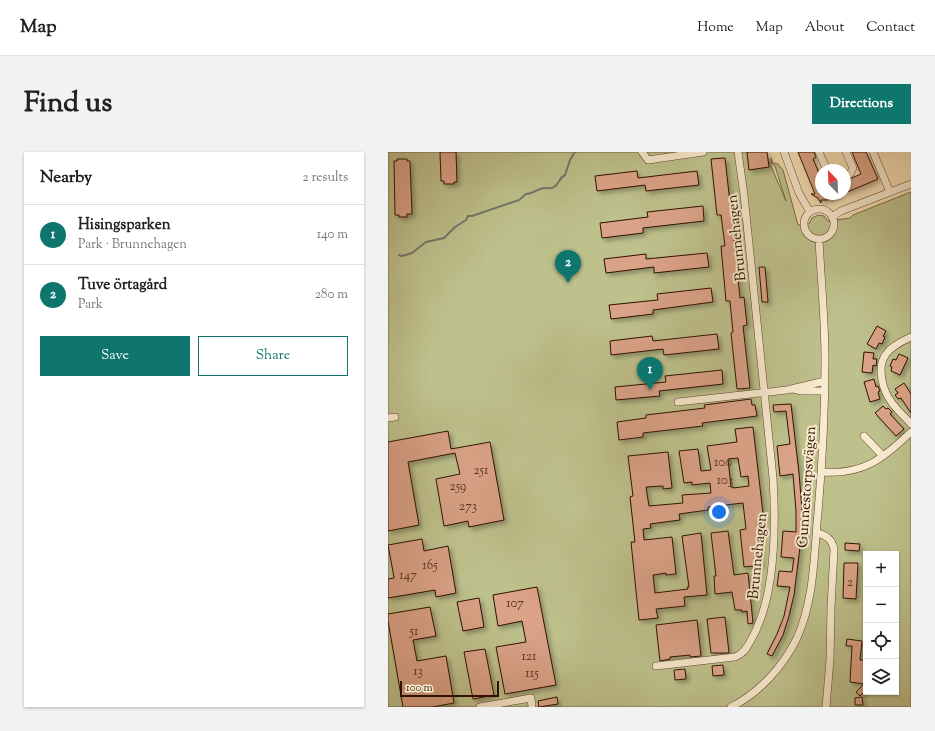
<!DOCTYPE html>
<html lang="en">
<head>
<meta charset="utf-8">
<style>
  :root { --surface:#fff; --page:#f2f2f2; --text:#222; --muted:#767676; --line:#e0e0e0; --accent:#0f766e }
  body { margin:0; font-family:"Sorts Mill Goudy",serif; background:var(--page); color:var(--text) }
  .controls { position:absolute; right:12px; bottom:12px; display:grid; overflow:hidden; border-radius:0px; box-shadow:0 1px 3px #0004 }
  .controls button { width:36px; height:36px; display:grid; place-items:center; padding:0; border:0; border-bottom:1px solid var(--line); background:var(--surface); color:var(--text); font:20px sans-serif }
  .compass { position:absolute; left:427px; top:12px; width:36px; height:36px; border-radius:50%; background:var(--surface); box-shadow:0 1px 3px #0004; rotate:337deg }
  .scale { position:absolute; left:12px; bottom:10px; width:99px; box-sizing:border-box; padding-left:4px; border:2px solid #311101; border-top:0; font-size:11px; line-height:14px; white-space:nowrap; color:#311101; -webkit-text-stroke:3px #f8eacf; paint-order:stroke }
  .you { position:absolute; left:331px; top:360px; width:14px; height:14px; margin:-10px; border:3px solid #fff; border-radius:50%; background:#1a73e8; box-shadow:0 0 0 6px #1a73e833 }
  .badge { display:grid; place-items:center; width:26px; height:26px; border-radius:50%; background:var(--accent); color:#fff; font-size:13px; font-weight:700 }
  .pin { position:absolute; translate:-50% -33px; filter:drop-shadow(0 1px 2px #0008) }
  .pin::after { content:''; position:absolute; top:21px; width:14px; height:12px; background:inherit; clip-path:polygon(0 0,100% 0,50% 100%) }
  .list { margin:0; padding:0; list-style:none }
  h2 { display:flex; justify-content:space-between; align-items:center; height:52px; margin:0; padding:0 16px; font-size:17px }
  h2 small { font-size:13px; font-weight:400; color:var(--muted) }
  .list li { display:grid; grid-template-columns:26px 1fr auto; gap:12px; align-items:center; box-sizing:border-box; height:60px; padding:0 16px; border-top:1px solid var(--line) }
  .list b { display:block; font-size:15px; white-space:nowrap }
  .list p { margin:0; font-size:13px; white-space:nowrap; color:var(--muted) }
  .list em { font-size:13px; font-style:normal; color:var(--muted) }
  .actions { display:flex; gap:8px; padding:12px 16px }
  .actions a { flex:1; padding:9px 0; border:1px solid var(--accent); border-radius:0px; text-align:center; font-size:14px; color:var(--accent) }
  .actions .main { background:var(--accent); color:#fff }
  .icon { flex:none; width:22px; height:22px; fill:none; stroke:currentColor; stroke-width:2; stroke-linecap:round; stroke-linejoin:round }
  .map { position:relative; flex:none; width:523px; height:555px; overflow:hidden; border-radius:0px }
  header { display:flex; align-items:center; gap:24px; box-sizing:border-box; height:56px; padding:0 20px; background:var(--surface); border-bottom:1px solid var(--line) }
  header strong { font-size:19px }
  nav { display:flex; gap:22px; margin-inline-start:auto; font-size:14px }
  .intro { display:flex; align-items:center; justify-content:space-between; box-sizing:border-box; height:96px; padding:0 24px }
  h1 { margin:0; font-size:28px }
  .button { padding:10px 18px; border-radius:0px; background:var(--accent); color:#fff; font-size:14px; font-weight:700 }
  main { display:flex; gap:24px; padding:0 24px }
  aside { flex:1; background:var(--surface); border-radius:0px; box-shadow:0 1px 3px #0004 }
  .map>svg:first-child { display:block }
  .green { fill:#bec18c; stroke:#786946; fill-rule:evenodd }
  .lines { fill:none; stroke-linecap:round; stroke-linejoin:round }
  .stream { stroke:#72786c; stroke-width:2 }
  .building { fill:#daa286; stroke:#311101; fill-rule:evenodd; filter:url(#shadow) }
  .minor-casing { stroke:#62442e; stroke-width:8 }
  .minor { stroke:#f8eacf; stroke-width:7 }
  .labels { text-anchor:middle; stroke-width:4; stroke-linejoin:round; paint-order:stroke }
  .number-label { font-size:13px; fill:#5b3522 }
  .street-label { font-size:15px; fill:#311101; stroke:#f8eacf }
</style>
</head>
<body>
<header>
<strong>Map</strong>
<nav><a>Home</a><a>Map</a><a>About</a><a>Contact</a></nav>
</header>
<div class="intro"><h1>Find us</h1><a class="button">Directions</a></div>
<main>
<aside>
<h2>Nearby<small>2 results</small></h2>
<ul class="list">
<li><span class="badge">1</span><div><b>Hisingsparken</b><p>Park · Brunnehagen</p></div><em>140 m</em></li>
<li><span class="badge">2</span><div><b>Tuve örtagård</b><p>Park</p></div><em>280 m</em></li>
</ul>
<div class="actions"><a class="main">Save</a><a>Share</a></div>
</aside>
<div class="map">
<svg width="523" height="555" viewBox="0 0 523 555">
  <defs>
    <filter id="shadow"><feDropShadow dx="3" dy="3" stdDeviation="2" flood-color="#0004"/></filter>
  </defs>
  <rect width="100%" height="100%" fill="#f5dfb5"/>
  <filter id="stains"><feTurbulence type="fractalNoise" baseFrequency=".005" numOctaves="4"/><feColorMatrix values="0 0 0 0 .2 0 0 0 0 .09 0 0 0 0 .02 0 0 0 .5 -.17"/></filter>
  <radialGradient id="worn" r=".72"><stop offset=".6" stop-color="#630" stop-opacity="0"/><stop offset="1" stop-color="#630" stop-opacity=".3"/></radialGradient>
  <path class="green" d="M0 0H377L398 49 387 14 383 11V6L385 11 390 12 395 18 410 73 421 72 424 66 430 63 436 64 440 69 462 66 465 63 523 40V555H0ZM478 402H508V540H478Z"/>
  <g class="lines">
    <path class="stream" d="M11 103 14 104 24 101 38 90 56 86 67 75 78 68 80 64H84L131 48 138 42C145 42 150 36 157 36 160 36 163 37 166 35 171 32 171 26 177 23L182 8 187 0"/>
  </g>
  <path class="building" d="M52 0H68L69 30H66V32H56V29H53Z
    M359 0H379L381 15 361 18Z
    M410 0H426L428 5 425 7 433 26V42H454L440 48H433V51L430 46 423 42H427Z
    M464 0H478L490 27 457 41V29L473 22Z
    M337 6 343 60H347L350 88H346L352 146 356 145 359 173 355 174 362 236 349 237 343 181 345 180 342 149H338L333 94H337L333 63H329L323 7Z
    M9 7H19V9H22L24 62H19V65H11V63H7L6 9H9Z
    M249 19 250 26 309 19 311 33 258 39 257 33 209 39 207 24Z
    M315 54 316 69 255 76V81L214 86 212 71 260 65 259 60Z
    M319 101 321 115 266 121V115L218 121 216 107 258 102V107Z
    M371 115H377L380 150H374Z
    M323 136 325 150 265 158V162L223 167 221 153 270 148 269 142Z
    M489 174 498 179 495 184 497 185 494 192 491 191 488 197 479 192Z
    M329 182 331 197 276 203 275 197 223 203 222 189 264 184 265 189Z
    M476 200 486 201 485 207H489L488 214 485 213 484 221 474 220Z
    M511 202 520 206 512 223 503 219 504 215 502 214 505 207 508 208Z
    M334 218 335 232 271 239 272 244 228 248 227 235 278 230 277 224Z
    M486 227 488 235 490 234 492 239 490 240 492 247 482 250 476 230Z
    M516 231 523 242V261L513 246 510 247 507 243 510 241 507 237Z
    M363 247 364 253H367L369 264 314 271 315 274 255 281V285L231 288 229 270 258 266V263L317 256 316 253Z
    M403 252 411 321 414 358 413 387 406 443 401 464 395 483 384 504 379 502 389 482 396 464 402 435 389 434 391 419 404 420 406 406 393 405 395 379 408 380V359L405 322 392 324 389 294 402 292 398 259 386 260 385 253Z
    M495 254 498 257 500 256 504 260 502 262 516 277 508 284 487 261Z
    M365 275 376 370 369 371 373 413 356 415 352 378 358 377 355 351 320 355V358L291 362 292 368 262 372 263 376 255 377 256 388 284 385 288 422 278 423V421L265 423 267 441 300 437 299 435H301L294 384 313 381 319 443 296 445 297 454 268 457 270 466 251 468 243 390H247L242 345 245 344 240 304 280 300 284 336 275 337V334L258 335 261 354 295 351 294 343 323 341 322 331 304 333V330L296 331 291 299 310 297 313 319 323 318 319 294 349 290 347 277ZM350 306 353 325 360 324 361 334 345 336V335H343L340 307Z
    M60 279 63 297 102 290 116 368 81 375 80 369 56 374 48 327 72 322 67 301 20 310 31 373 0 379V290Z
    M340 379 346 423 360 421 365 471 360 472 359 459 354 460V458H347L344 440 327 442 326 424H328L323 381Z
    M34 387 36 399 60 394 68 441 48 445 47 438 0 446V427L6 426V425L0 393Z
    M457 391 472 392 471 399 457 398Z
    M456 411H470L468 447 455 446Z
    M149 435 168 533 117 542 108 495 138 490 134 469 110 474 105 443Z
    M91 446 96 475 75 479 69 450Z
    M42 455 48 484 25 488 29 509 58 504 66 551 44 555H15L0 469V462Z
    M337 465 341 501H323L319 467Z
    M309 468 313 504 302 505V503L282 505V507L272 509 268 473Z
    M459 487 474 489 472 508 478 509V538L472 544 468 540 476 532 462 530 464 494H458Z
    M97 497 106 543 85 547 76 500Z
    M335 513 336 523 325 524 324 514Z
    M297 517 298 527 287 528 286 518Z
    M169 545 170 552 151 555 150 549Z
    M474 545 475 553H467V546Z"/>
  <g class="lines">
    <defs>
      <path id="minor" d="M254 0 260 8 315 0
        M396 0 411 41 422 60
        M431 0 439 18
        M485 0 502 40
        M457 24 462 22 465 16 458 0
        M416 72a15 15 0 1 1 30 0a15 15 0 1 1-30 0Z
        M444 65 453 59 523 32
        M523 185C514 189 504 194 498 202 488 216 495 239 504 251 510 259 517 265 523 272
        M405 237 414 239H437
        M290 250 399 238 437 229
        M0 266 7 265
        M476 284 495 304
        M434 320C475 323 495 307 523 280
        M429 381C438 383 444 387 446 397L443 456 442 508 438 555
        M268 514 347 505C355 502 359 496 363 488 388 445 388 376 385 326L356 43 350 0
        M92 555 143 546 144 555
        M343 555C371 541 395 515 409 486 425 451 426 409 429 371 434 317 437 262 437 208 437 168 433 128 431 87"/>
    </defs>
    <use href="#minor" class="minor-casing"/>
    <use href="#minor" class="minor"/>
  </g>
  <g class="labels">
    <g class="number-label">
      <text x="335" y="314">100</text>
      <text x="93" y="322">251</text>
      <text x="337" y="332">103</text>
      <text x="70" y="338">259</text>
      <text x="80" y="358">273</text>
      <text x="42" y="417">165</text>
      <text x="20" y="427">147</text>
      <text x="462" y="434">2</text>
      <text x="127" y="455">107</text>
      <text x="26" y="483">51</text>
      <text x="141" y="508">121</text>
      <text x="30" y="523">13</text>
      <text x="144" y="525">115</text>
    </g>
    <g class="street-label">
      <text transform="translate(348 86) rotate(-96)" y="5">Brunnehagen</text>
      <text transform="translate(418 335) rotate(-86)" y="5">Gunnestorpsvägen</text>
      <text transform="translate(369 404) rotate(-84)" y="5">Brunnehagen</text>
    </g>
  </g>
  <rect width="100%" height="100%" filter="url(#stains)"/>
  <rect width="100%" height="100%" fill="url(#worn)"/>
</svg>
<div class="controls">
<button>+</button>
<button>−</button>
<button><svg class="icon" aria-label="locate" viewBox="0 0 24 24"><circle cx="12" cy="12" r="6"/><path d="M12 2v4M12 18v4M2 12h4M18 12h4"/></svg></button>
<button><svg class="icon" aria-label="layers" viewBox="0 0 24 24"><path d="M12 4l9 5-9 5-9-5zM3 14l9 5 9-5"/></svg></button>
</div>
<svg class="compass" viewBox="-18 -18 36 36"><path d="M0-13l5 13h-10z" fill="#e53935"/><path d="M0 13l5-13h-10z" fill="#767676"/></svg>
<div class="scale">100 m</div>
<div class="you"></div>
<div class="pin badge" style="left:262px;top:238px">1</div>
<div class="pin badge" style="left:180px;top:131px">2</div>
</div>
</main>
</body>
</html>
